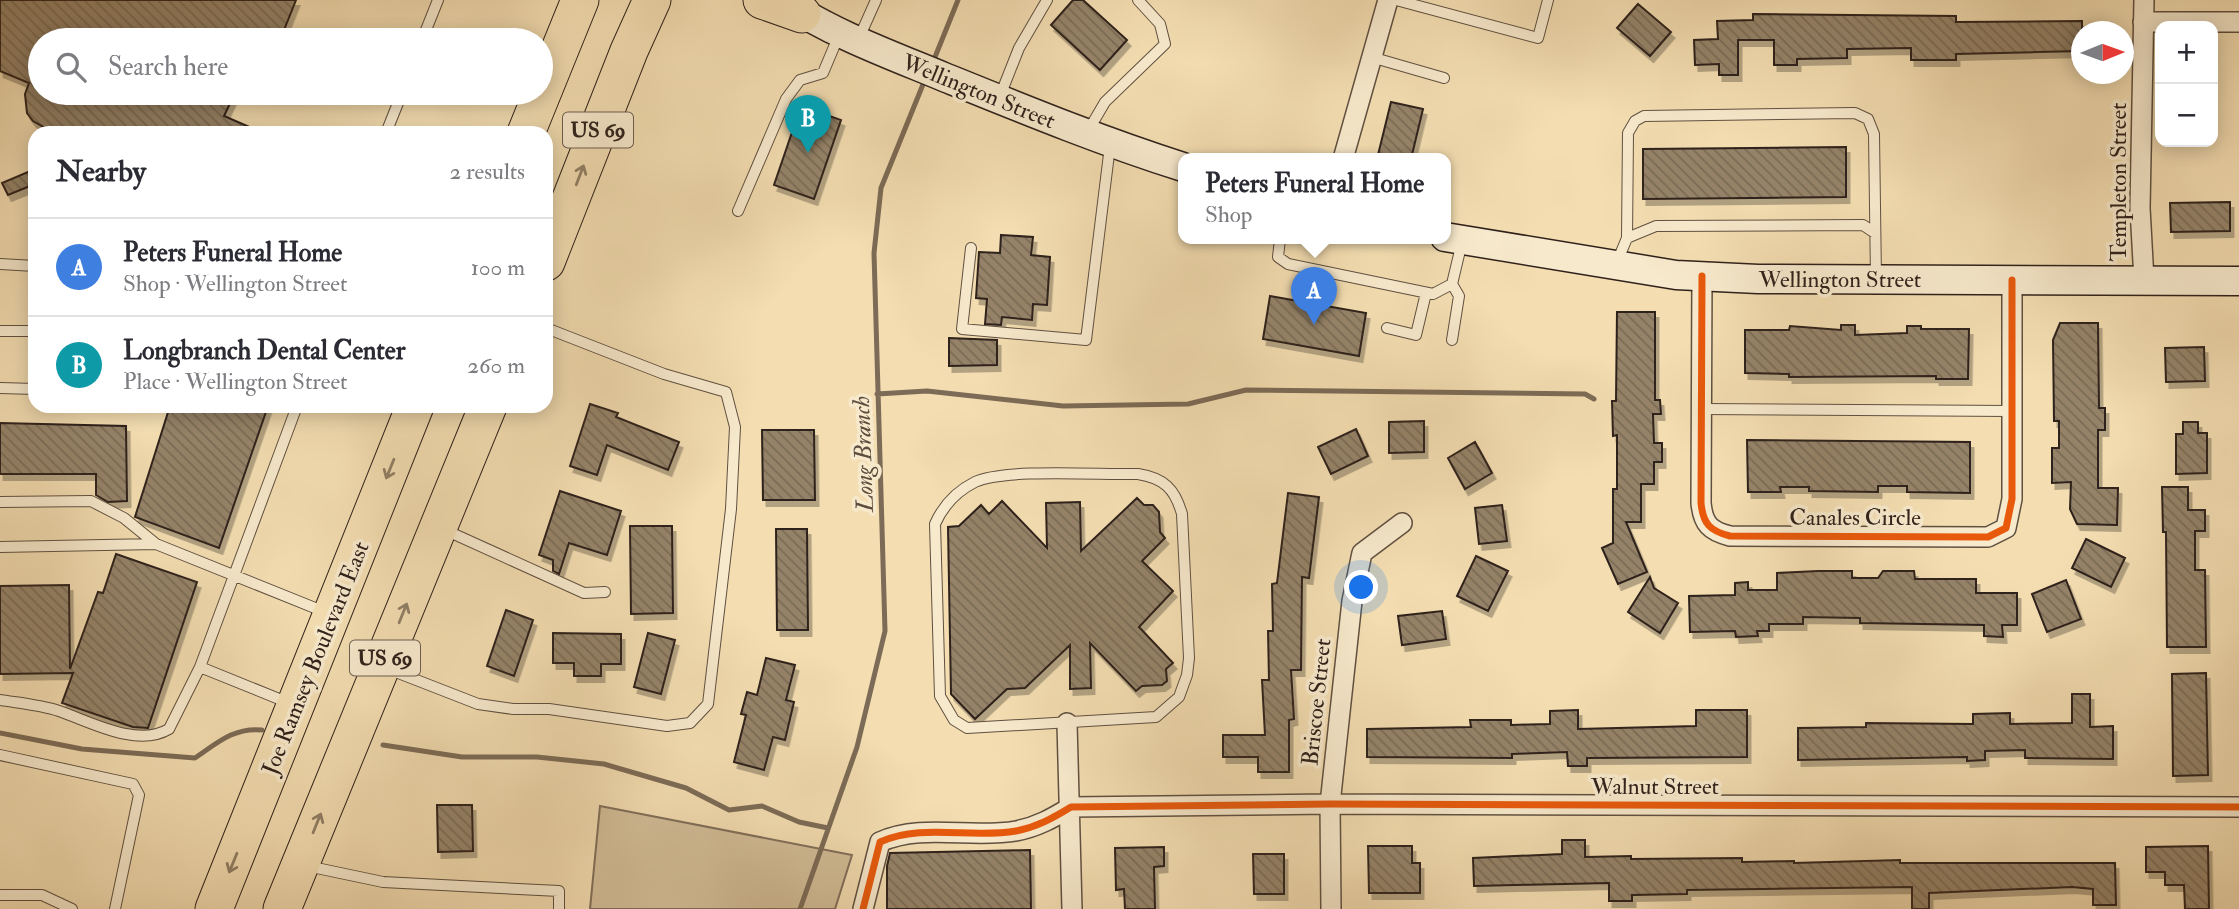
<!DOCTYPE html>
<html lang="en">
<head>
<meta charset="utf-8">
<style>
  :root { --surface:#fff; --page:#f2f2f3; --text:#2b2b33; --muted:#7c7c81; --line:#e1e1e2; --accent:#d93025 }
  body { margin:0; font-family:"IM FELL Double Pica",serif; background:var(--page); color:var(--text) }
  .controls { position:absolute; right:21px; top:21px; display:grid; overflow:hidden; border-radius:14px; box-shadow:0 4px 18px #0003 }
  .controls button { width:63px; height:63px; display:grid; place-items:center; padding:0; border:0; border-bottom:2px solid var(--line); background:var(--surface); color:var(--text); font:35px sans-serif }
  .compass { position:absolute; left:2071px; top:21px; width:63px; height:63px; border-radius:50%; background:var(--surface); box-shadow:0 4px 18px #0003; rotate:89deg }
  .you { position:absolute; left:1362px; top:588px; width:24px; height:24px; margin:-18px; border:5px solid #fff; border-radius:50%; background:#1a73e8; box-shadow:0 0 0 10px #1a73e833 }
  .badge { display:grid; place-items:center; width:46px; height:46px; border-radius:50%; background:var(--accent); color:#fff; font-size:23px; font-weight:700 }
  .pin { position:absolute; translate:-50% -58px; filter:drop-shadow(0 2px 4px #0008) }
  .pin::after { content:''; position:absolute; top:37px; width:24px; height:21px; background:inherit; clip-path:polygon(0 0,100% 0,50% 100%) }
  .popup { position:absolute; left:1178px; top:153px; width:273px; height:91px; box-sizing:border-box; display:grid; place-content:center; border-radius:14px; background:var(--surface); filter:drop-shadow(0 2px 5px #0005); font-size:23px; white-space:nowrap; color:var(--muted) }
  .popup b { font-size:26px; color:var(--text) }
  .popup::after { content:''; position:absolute; left:50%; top:100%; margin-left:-14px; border:14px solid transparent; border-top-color:var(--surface) }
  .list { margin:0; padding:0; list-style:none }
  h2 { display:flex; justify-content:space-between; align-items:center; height:91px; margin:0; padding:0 28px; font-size:30px }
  h2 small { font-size:23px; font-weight:400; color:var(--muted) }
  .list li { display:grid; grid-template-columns:46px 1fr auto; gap:21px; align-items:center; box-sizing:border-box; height:98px; padding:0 28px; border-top:2px solid var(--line) }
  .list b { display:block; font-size:26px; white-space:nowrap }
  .list p { margin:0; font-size:23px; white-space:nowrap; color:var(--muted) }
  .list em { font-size:23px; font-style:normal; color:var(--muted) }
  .icon { flex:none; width:38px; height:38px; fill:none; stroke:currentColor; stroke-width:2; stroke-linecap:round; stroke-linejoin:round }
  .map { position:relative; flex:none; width:2239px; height:909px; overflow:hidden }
  .search { position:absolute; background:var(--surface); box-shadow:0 4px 18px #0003; left:28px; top:28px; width:525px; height:77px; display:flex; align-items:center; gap:18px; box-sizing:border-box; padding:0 24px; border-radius:38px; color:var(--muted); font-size:26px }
  .panel { position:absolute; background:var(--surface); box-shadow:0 4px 18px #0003; left:28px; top:126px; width:525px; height:287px; border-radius:21px }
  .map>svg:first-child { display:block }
  .green { fill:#d2bd98; stroke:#806f5a; stroke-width:2 }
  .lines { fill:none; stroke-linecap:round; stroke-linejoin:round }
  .stream { stroke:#7c6b56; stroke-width:5 }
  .building { fill:url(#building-back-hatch); stroke:#2f211b; stroke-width:2; filter:url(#shadow) }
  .lane-casing { stroke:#605040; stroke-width:12 }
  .street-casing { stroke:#605040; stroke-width:22 }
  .secondary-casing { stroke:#2f211b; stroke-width:31 }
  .highway-casing { stroke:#2f211b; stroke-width:39 }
  .lane { stroke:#f7e9cc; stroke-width:10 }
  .street { stroke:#f7e9cc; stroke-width:19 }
  .secondary { stroke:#f7e9cc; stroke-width:28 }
  .highway { stroke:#f3ddb1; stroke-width:37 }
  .cycleway-casing { stroke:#f7e9cc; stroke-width:11 }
  .cycleway { stroke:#e8590c; stroke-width:7 }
  .oneway { stroke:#917f66 }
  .labels { text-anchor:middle; stroke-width:7; stroke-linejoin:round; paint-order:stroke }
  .shield { fill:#f7e9cc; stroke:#6b5d50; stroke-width:2 }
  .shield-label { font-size:21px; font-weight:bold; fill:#2f211b }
  .street-label { font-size:23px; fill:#2f211b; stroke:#f7e9cc }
  .water-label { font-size:24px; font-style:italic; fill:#5c4c3e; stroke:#f7e9cc }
</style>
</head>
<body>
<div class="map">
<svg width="2239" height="909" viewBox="0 0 2239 909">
  <defs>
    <pattern id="building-back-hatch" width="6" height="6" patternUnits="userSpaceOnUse" patternTransform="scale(1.75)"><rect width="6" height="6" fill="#958369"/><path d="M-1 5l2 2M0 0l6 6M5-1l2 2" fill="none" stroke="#7a6b56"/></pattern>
    <filter id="shadow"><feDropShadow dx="3.5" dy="6" stdDeviation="0" flood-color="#0004"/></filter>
  </defs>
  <rect width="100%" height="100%" fill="#f3ddb1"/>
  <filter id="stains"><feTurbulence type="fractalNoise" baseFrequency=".00286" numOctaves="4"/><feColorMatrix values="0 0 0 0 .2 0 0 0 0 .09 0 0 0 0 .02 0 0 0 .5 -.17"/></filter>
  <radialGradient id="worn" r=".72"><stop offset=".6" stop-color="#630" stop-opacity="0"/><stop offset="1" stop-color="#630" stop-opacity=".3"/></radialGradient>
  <path class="green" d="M600 806 852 855 835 909H590Z"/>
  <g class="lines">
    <path class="stream" d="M933 62 958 0
      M877 394 927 391 1063 406 1188 404 1246 390 1585 394 1594 399
      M0 733 82 749 195 758C217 743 234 727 262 730
      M383 745 462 757H537L604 764 686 788 729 810 762 806 799 822 828 828
      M800 909 857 747 885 631 874 253 881 188 926 77"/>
  </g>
  <path class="building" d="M0 0H296L280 40H40V93H235L224 116 263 133H54L33 121 27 113 25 94 29 83 0 71Z
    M1073 0H1083L1127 40 1100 70 1051 25Z
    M1638 4 1671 32 1650 56 1617 28Z
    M1753 14 1956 16V22L2082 21V51L1956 54V60H1911V48L1847 49V58L1797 59V65H1774V40H1738V75H1719V64L1695 65 1694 40 1718 39 1717 21 1753 20Z
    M1391 102 1423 109 1411 159H1377Z
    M801 106 841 120 814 199 774 185Z
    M1846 147V197L1643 199V149Z
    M35 169V184L8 195 2 183Z
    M2230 202V231L2171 232 2170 203Z
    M1001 235 1033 237 1031 255 1050 257 1047 305 1033 304 1032 320 1002 317 1001 325 985 324 987 299 976 298 979 252 1000 253Z
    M1270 296 1366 313 1359 356 1263 339Z
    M1617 312H1655V400H1660L1661 414H1653L1654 443H1662V462H1654V484H1641V522H1626L1647 572 1618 584 1602 548 1613 543V489H1617V435L1613 436 1612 401H1616Z
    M2060 323H2098L2099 408H2105V430H2098V488H2118L2117 525 2077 524 2070 509 2071 482 2052 483V448H2059V421H2054L2053 340Z
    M1841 325H1855V335L1907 333V326H1921V329H1969L1968 379H1936V376L1789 377V374L1745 373V330H1789L1790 326 1841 330Z
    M949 338 997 340V365L949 366Z
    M2204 347 2205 381 2166 382 2165 348Z
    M590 404 618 413 616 417 679 442 668 470 607 445 597 475 570 466Z
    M179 406H268L219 548 135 517 169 409 177 412Z
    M1424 421V452L1389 453V422Z
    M2183 422H2198V433H2207V473L2176 474V434H2183Z
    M0 423 126 426 127 501 108 502 96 495V474H0Z
    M1356 429 1368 456 1331 474 1318 447Z
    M762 430H814L815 500H763Z
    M1747 440 1970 442V493L1907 492V486H1878V492L1809 491V487H1780L1781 492H1748Z
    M1475 442 1492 473 1465 489 1448 458Z
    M2162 487H2188V510H2205V531H2195V570H2205L2206 647H2167L2166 532H2163Z
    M560 491 621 511 607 555 569 543 559 574 553 571V560L539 555Z
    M1288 493 1319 497 1309 578 1302 577 1301 670H1291L1294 719 1289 720V772H1258V757H1223V735H1265L1262 680H1269L1268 631H1273L1272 584 1277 583Z
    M1137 498 1144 505H1153L1159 512 1160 532 1165 538 1142 561 1173 591 1139 627 1173 663 1166 669 1167 681 1162 685 1142 686 1136 691 1090 643 1091 688 1070 689V645L1025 688 1007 689 975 719 951 694 948 527 959 526 981 505 989 514 1002 501 1047 548 1046 503 1080 502 1081 551Z
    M1502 505 1507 541 1479 544 1475 508Z
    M630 526H672L673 613 631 614Z
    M776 529H807L808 630H777Z
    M2086 539 2125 558 2111 587 2072 568Z
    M116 554 197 582 148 728 133 727 62 703 73 673 0 674V586L69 585 70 669 98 592 103 593Z
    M1476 556 1508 571 1488 611 1457 596Z
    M1818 571H1852V578H1878L1883 571H1914L1915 579H1976V593H2017V625H2002L2003 637 1984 636V625L1860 623V618L1803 617V624H1769V631H1757L1758 636 1736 637 1735 631 1690 632 1689 596 1735 595V583L1748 582V590H1777V573Z
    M1650 577 1654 588 1678 603 1660 633 1628 612Z
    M2066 580 2081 619 2047 632 2032 594Z
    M506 610 533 620 514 676 487 666Z
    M1442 611 1446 639 1402 645 1398 616Z
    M553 633 621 634V664H601V676H574V663H553Z
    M648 633 675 640 661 694 634 687Z
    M766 658 795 665 786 700 794 702 785 740 773 737 764 770 734 762 746 715 741 714 747 692 757 695Z
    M2206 673 2208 775 2173 776 2172 674Z
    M2072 694H2090V727L2113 726V759L2025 758V750L1985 751V760L1967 761V757L1798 760V728L1866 727V723L1973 724V714L2010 713V724L2072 723Z
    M1578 710V729L1696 726V710H1747V757L1587 758V766H1568L1567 752 1512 754V758L1367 757V729L1471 727 1470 720H1511V725L1550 724V711Z
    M437 805H472L473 851 438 852Z
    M1562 840H1585V857L1631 856V859L1742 858V862L1794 861V863L1900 860V863H2115L2116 905H2093V889L2072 887 1929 893V909H1912V887L1687 890V894L1632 895V901H1609V883L1474 886 1473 858 1562 854Z
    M1368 846H1412V863H1420V893H1369Z
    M2208 846 2209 909H2185L2184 885H2165V872H2146V847Z
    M1164 847V866L1154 867 1155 909H1125L1124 889 1116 890 1115 848Z
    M1030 850 1031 909H887V866L890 853Z
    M1253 854H1284V894H1254Z"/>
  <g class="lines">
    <defs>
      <path id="lane" d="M1396 0 1538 38 1548 0
        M859 38 876 0
        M422 40 438 0
        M1371 57 1444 78
        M1000 96 1019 48 1047 0
        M1088 131 1105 102 1165 44 1160 24 1138 0
        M386 133 402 93
        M738 211 786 99 800 80 823 73 839 35
        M1627 238 1656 226 1863 225 1875 233
        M1280 239 1278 257 1288 264 1433 294 1452 284 1462 242
        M971 248 962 329 1086 340 1110 146
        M1617 262 1627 238 1628 133 1635 121 1644 116 1855 113 1868 119 1874 134 1876 279
        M0 264 35 266
        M1452 284 1459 296 1452 340
        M1387 328 1416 335 1426 293
        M0 331H35
        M0 388 35 389
        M1701 409 2012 411
        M1138 474C1164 478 1175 489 1182 514L1189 658 1187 675 1179 697 1156 717 967 728 954 720 940 696 935 524C943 506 957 491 975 482 1004 468 1102 475 1138 474Z
        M0 502 91 501 124 518 156 544 325 612
        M445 530 584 593 605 592
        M0 547 156 544
        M388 669 478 704 513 709H549L667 726 690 723 708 704 731 509 735 427 726 392 664 374 546 328
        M0 700C19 703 41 705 59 711 91 722 137 748 169 729L200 667
        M289 703 200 667 297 406
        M0 755 133 784 139 795 115 909
        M307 866 383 882 559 891V909
        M0 895H42L72 909"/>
      <path id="street" d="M2144 0 2140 208 2144 280
        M2143 22H2239
        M1343 159 1388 0
        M1702 276 1701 503C1703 524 1710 531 1730 536L1988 537 2006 528 2012 499V280
        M1067 723 1072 909
        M863 909 880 842C922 823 971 839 1016 831 1037 827 1053 818 1071 807L1330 804 2239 807
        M1331 909 1330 804 1352 601 1362 553 1402 523"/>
      <path id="secondary" d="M785 2C833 34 891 55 944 77 1023 109 1101 141 1183 167
        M1445 237 1676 275 1758 279 2239 281"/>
      <path id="highway" d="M762 0 802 14
        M526 133 580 0
        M546 262 629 51 652 0
        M214 909 415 406
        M282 909 488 406"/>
    </defs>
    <use href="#lane" class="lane-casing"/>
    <use href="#street" class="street-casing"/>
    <use href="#secondary" class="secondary-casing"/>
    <use href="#highway" class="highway-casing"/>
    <use href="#lane" class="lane"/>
    <use href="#street" class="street"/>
    <use href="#secondary" class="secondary"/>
    <use href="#highway" class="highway"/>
    <defs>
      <path id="cycleway" d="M1702 276 1701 503C1703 524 1710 531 1730 536L1988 537 2006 528 2012 499V280
        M863 909 880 842C922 823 971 839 1016 831 1037 827 1053 818 1071 807L1330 804 2239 807"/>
    </defs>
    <use href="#cycleway" class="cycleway-casing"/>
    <use href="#cycleway" class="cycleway"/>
  </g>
  <defs><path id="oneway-shaft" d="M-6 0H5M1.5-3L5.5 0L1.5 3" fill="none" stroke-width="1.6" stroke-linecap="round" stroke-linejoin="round" transform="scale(1.75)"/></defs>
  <g class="oneway">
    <use href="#oneway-shaft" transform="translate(580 175) rotate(-69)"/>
    <use href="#oneway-shaft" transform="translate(390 469) rotate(112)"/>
    <use href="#oneway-shaft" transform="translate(403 613) rotate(-68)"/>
    <use href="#oneway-shaft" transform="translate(317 823) rotate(-68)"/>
    <use href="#oneway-shaft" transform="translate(233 863) rotate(112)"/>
  </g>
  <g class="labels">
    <g class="shield">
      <rect x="563" y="112.5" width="70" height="35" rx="5"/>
      <rect x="350" y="640.5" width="70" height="35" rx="5"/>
    </g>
    <g class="shield-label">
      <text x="598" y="137">US 69</text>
      <text x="385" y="665">US 69</text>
    </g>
    <g class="street-label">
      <text transform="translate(979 91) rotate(22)" y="8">Wellington Street</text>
      <text transform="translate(2118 182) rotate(-90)" y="8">Templeton Street</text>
      <text x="1840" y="287">Wellington Street</text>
      <text x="1855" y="525">Canales Circle</text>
      <text transform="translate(315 658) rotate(-68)" y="8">Joe Ramsey Boulevard East</text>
      <text transform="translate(1316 702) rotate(-84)" y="8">Briscoe Street</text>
      <text x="1655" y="794">Walnut Street</text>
    </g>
    <g class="water-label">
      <text transform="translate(863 454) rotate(-92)" y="8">Long Branch</text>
    </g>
  </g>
  <rect width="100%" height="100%" filter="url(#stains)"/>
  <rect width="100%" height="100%" fill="url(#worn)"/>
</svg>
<div class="controls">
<button>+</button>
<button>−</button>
</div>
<svg class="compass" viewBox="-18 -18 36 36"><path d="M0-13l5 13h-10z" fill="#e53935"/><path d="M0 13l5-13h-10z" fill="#7c7c81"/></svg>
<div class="you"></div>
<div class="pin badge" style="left:1314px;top:325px;background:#3f7fe0">A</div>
<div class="popup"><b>Peters Funeral Home</b>Shop</div>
<div class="pin badge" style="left:808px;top:153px;background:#0f9aa8">B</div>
<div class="search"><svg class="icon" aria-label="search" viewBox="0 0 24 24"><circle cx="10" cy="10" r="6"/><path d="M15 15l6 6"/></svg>Search here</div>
<section class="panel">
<h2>Nearby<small>2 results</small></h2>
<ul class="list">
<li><span class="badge" style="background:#3f7fe0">A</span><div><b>Peters Funeral Home</b><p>Shop · Wellington Street</p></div><em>100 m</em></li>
<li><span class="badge" style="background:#0f9aa8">B</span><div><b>Longbranch Dental Center</b><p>Place · Wellington Street</p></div><em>260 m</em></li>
</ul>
</section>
</div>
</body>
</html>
